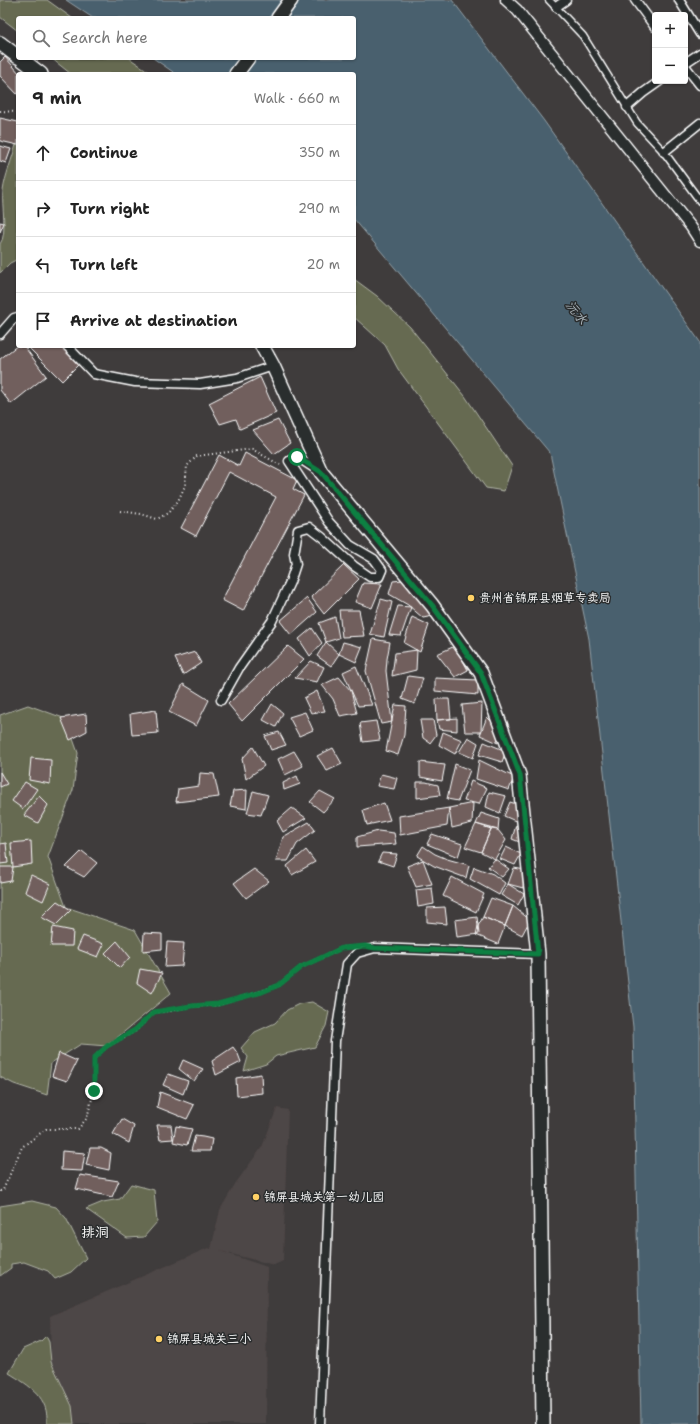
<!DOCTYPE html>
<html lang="en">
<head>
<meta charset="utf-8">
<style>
  :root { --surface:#fff; --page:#f2f2f2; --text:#222; --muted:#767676; --line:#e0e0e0 }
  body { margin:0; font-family:"Shantell Sans","LXGW WenKai TC",sans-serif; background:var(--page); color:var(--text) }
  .controls { position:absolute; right:12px; top:12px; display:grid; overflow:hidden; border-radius:4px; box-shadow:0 1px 3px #0004 }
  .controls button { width:36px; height:36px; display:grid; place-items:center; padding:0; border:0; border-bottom:1px solid var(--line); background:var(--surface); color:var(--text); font:20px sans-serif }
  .stop { position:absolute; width:12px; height:12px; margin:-9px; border:3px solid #0b8043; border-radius:50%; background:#fff }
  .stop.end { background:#0b8043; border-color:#fff; box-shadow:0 1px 4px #0008 }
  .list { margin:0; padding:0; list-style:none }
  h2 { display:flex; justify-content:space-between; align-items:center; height:52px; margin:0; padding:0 16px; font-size:17px }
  h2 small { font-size:13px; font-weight:400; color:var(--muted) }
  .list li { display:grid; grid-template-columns:26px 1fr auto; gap:12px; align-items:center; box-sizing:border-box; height:56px; padding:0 16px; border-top:1px solid var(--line) }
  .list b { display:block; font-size:15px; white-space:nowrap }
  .list em { font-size:13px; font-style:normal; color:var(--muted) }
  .icon { flex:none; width:22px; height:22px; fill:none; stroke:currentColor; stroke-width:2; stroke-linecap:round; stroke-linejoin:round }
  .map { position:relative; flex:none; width:700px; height:1424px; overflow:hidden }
  .search { position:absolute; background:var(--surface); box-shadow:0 1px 3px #0004; left:16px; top:16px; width:340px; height:44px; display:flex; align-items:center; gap:10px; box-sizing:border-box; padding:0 14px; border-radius:4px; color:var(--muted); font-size:15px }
  .panel { position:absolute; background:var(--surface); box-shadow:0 1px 3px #0004; left:16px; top:72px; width:340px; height:276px; border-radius:4px }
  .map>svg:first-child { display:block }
  .built { fill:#4e4646 }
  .green { fill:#666b51; stroke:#b2b5a8 }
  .water { fill:#4a616e; stroke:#92a0a8 }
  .building { fill:#715e5d; stroke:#fff }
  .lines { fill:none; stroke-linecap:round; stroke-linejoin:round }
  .pedestrian-casing { stroke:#fff; stroke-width:9 }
  .minor-casing { stroke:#fff; stroke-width:11 }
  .tertiary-casing { stroke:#fff; stroke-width:13 }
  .primary-casing { stroke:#fff; stroke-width:16 }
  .path { stroke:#fff; stroke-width:2; stroke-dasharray:1 3; stroke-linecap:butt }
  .pedestrian { stroke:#2a2d2e; stroke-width:6 }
  .minor { stroke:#2a2d2e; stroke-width:8 }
  .tertiary { stroke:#2a2d2e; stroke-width:10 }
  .primary { stroke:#2a2d2e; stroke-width:13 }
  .route { stroke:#0b8043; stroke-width:5 }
  .poi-dot { fill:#ffd166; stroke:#2a2d2e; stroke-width:1.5 }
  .labels { text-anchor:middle; stroke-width:3; stroke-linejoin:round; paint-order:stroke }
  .poi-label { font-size:12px; fill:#fff; stroke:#2a2d2e; text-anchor:start }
  .water-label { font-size:13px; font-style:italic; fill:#aeb8be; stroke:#2a2d2e }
  .quarter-label { font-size:14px; fill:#fff; stroke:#2a2d2e }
</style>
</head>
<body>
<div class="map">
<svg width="700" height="1424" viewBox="0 0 700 1424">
  <rect width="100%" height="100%" fill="#3f3c3c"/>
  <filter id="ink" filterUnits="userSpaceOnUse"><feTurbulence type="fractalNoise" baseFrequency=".025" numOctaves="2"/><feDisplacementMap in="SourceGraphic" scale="8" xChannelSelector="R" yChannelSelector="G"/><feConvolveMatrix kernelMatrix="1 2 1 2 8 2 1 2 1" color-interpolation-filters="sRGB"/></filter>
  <g filter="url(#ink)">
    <path class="built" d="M277 1108 288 1110 283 1261 274 1265 220 1251 267 1267 266 1424H74L72 1406 51 1361 50 1316 208 1248 211 1249 220 1210 235 1184 262 1147Z"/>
    <path class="green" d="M0 0H47L72 18H18V31L0 17Z
      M51 58H129L148 71 146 74H71Z
      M16 145H18V259L10 263 0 273V244C8 234 1 204 3 191 5 176 12 159 16 145Z
      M354 279 377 296 410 327 465 396 512 466 504 491 486 488 398 369 385 345 354 317Z
      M28 705 66 719 78 753 73 790 48 857 66 907 135 930 171 993 107 1046 81 1044 51 1063 47 1095 14 1084 0 1077V715Z
      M312 1002 329 1012 326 1026 315 1047 276 1056 266 1064 244 1071 248 1057 241 1048 255 1032 275 1023 287 1010 299 1004Z
      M131 1184 154 1190 157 1222 144 1237 127 1238 86 1209 103 1202 120 1199Z
      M32 1201 56 1207 66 1218 86 1258 71 1272 55 1279 48 1271 24 1262 11 1264V1268L0 1276V1206Z
      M46 1336 49 1342 51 1362 72 1406 74 1424H47C49 1397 30 1386 9 1373L23 1349 41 1341Z"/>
    <path class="water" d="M66 0H452L544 121 700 342V1424H641L633 1027 589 639 550 453 354 219V74H176L153 58H354V18H93Z"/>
    <path class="building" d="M5 57 20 74H18V95L0 76V62Z
      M0 118 18 122V145L0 141Z
      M0 146 11 149 6 163 0 161Z
      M0 222 4 223 0 232Z
      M18 345V346H24L46 376 11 404 0 390V359Z
      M27 346H61L79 364 62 381Z
      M260 377 276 413 240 429 236 419 220 424 209 403Z
      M278 420 290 443 274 454 253 430Z
      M245 453 297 480 293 489 304 495 243 611 222 600 276 497 229 472 196 536 181 528 219 455 239 466Z
      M344 565 359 579 324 614 311 597Z
      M402 580 419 598 433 616 423 618 408 605 389 594 393 581Z
      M363 583 382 584 372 608 355 602Z
      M307 598 317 612 291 635 280 621Z
      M381 599 392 602 384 637 370 634Z
      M398 606 411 607 401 636 389 635Z
      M339 610H359L364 636 342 637Z
      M335 617 339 638 326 642 319 623Z
      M412 617 429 625 420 652 404 643Z
      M312 628 322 643 310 656 299 639Z
      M373 639 390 642 387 659 386 671 392 722 381 724 366 671Z
      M326 642 339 654 331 666 317 656Z
      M343 642 362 647 356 662 339 654Z
      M288 646 304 659 242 721 228 704Z
      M455 646 468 670 455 677 437 654Z
      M417 650 416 670 392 676 395 653Z
      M195 652 201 663 183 675 175 658Z
      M311 661 324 667 317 682 295 678Z
      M356 666 372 705 358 706 343 672Z
      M408 676 423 678 415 704 402 699Z
      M339 677 351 691 357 713 340 716 333 699 322 685Z
      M435 678 478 680V695L435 691Z
      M183 684 209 700 196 726 169 712Z
      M317 691 325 711 311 713 304 698Z
      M436 699H449L451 719 437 720Z
      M482 703 481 732H465L462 705Z
      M272 704 283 713 276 727 263 720Z
      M395 705 406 706 404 735 398 755 386 751Z
      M156 710 158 733 132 735 130 714Z
      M305 712 313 730 299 736 289 717Z
      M86 714 87 731 70 740 61 718Z
      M487 717 497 727 498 743 480 735Z
      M457 718V731L439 729 437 720Z
      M420 720H433L436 735 430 743 423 738Z
      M376 721 380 740 363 742 360 723Z
      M279 732 286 745 271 750 265 736Z
      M443 732 462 740 455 754 439 745Z
      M468 737 478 743 473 758 459 752Z
      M484 742 506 751 502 762 479 755Z
      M253 747 264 766 246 779 242 759Z
      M333 748 342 764 327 771 317 756Z
      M294 751 303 766 285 775 278 759Z
      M31 758 51 760 50 784 29 780Z
      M479 760 514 777 509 790 476 779Z
      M420 762 445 765 442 781 420 777Z
      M455 764 470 770 458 801 447 799Z
      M0 772 7 784 0 787Z
      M200 773 214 774 219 797 176 802 178 789 199 786Z
      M381 774 397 778 394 789 377 786Z
      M297 776 300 784 284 790 283 783Z
      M471 781 487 788 479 804 464 801Z
      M25 782 37 789 23 809 12 801Z
      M417 782H426L438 785 440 795 417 798Z
      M247 790 246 809 230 806 233 791Z
      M253 791 268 795 261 815 247 813Z
      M320 791 335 799 323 812 310 802Z
      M489 792 506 796 500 813 486 807Z
      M39 796 48 805 38 823 24 815Z
      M510 802 520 805V823L504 816Z
      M384 803 390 820 367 825 363 810Z
      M473 803 472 823 452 828 449 808Z
      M292 808 306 818 283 832 277 821Z
      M449 808 447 826 400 835 399 816Z
      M481 813 499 819 498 830 476 824Z
      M309 822 315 830 297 844 288 861H276L283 837Z
      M476 824 491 829 481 852 465 847Z
      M516 825 522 830V843L512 839Z
      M491 829 498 830 506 840 495 859 481 852Z
      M378 831 394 833 396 844 357 847V837Z
      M432 834 462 844 458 857 427 844Z
      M31 841 32 864 13 867 11 843Z
      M6 843 8 863 0 864V844Z
      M423 846 435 854 447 859 469 865 466 878 434 866 417 856Z
      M506 847 521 854 515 865 500 859Z
      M306 850 315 862 292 875 287 866Z
      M82 851 97 863 84 877 66 867Z
      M382 853 397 854 393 866 378 861Z
      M495 859 509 869 502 877 488 867Z
      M423 860 432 884 416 887 407 866Z
      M0 867H13L11 881 0 883Z
      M474 867 493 874 505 883 499 895 470 879Z
      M514 868 525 870 523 888 508 884Z
      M254 869 269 881 246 898 234 883Z
      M31 875 50 884 43 901 25 892Z
      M452 877 484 894 476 912 443 896Z
      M508 884 524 894 518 905 501 895Z
      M432 888 434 904 418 907 416 890Z
      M491 898 513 906 505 926 483 917Z
      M57 901 71 910 56 925 41 917Z
      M513 906 530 920 522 935 505 926Z
      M445 907 447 924 427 922V908Z
      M477 917 479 934 457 937 455 920Z
      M483 917 505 926 498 944 476 935 478 926Z
      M53 927 73 931 72 946H51Z
      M144 933 162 934V949L143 951Z
      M83 936 104 944 98 957 77 949Z
      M117 941 130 957 120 968 105 953Z
      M167 942 184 943 182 966 165 967Z
      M140 969 162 973 152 993 137 983Z
      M233 1047 238 1054 241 1062 216 1075 212 1061Z
      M59 1053 77 1061 67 1081 52 1076Z
      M183 1060 203 1069 194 1081 179 1069Z
      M168 1074 188 1081 183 1094 163 1085Z
      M261 1074 262 1093 237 1096 236 1078Z
      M160 1092 194 1105 187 1119 157 1107Z
      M122 1119 134 1126 129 1143 113 1134Z
      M157 1125H171L173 1139 160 1140Z
      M176 1126 192 1129 187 1145 173 1142Z
      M195 1136 203 1137 212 1139 210 1151H191Z
      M90 1148H101L111 1153 109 1170 86 1165Z
      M62 1151 85 1153 82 1171 61 1170Z
      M80 1175 119 1181 112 1197 76 1189Z"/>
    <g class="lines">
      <defs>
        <path id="pedestrian" d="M549 0 583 36 637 123 664 152 700 201"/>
        <path id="minor" d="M635 0 655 27
          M679 0 700 34
          M556 7 566 0
          M685 63 700 53
          M685 66 700 85
          M627 107 643 93 660 81
          M664 152 700 123
          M0 334 14 318 18 317
          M67 346 94 374 135 382 200 384 237 378 273 366
          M221 700 239 668 272 621 290 582 296 564 294 554 298 530 309 527 322 537 354 566 370 577H379L382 570 374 559 350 545 329 522 289 461 297 457 320 472
          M320 1424 335 1041 347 964 357 953 375 948 538 954"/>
        <path id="tertiary" d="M506 0 517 10 691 227 700 241"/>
        <path id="primary" d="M278 18 291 0
          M0 43 18 57
          M20 58 41 74
          M236 74 248 58
          M262 346 273 366 321 472 432 605 481 673 519 775 538 954 543 1424"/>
      </defs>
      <use href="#pedestrian" class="pedestrian-casing"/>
      <use href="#minor" class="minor-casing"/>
      <use href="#tertiary" class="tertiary-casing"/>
      <use href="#primary" class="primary-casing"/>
      <path class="path" d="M0 111 18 112
        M120 511 141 514 157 519 168 513 178 501 185 486 187 466 197 456 252 449 280 465
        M0 1191 3 1190 22 1147 46 1129H78L87 1118 94 1091V1058L107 1046 135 1031 154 1012 170 1011 191 1006 218 1005 262 991 279 985 301 967 342 948 350 947"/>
      <use href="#pedestrian" class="pedestrian"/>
      <use href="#minor" class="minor"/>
      <use href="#tertiary" class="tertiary"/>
      <use href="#primary" class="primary"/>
    </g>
  </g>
  <g class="lines" filter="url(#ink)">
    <path class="route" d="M94 1091V1058L107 1046 135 1030 154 1012 191 1006 218 1004 262 992 279 985 301 967 342 948 365 946 375 948 538 954 520 775 481 673 432 605 321 472 297 457"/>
  </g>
  <g class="poi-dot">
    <circle cx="471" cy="598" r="4"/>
    <circle cx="256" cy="1197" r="4"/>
    <circle cx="159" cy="1339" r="4"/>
  </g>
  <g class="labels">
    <g class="poi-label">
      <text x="479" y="602">贵州省锦屏县烟草专卖局</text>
      <text x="264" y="1201">锦屏县城关第一幼儿园</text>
      <text x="167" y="1343">锦屏县城关三小</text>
    </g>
    <g class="water-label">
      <text transform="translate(577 312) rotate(52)" y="5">沅水</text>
    </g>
    <g class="quarter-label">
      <text x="95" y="1237">排洞</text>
    </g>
  </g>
</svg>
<div class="controls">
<button>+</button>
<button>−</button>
</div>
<div class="stop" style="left:297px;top:457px"></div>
<div class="stop end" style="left:94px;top:1091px"></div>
<div class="search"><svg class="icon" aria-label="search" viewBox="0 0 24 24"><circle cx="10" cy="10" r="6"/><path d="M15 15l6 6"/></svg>Search here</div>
<section class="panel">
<h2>9 min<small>Walk · 660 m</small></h2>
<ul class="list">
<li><svg class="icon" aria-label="ahead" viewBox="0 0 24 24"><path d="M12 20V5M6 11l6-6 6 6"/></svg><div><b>Continue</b></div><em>350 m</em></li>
<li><svg class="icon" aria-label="right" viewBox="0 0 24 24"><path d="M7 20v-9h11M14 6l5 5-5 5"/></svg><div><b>Turn right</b></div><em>290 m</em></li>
<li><svg class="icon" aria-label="left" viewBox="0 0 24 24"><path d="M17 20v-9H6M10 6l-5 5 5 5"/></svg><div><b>Turn left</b></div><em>20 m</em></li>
<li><svg class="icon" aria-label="arrive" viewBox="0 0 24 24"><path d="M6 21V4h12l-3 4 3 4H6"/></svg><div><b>Arrive at destination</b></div></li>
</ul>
</section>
</div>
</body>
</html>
